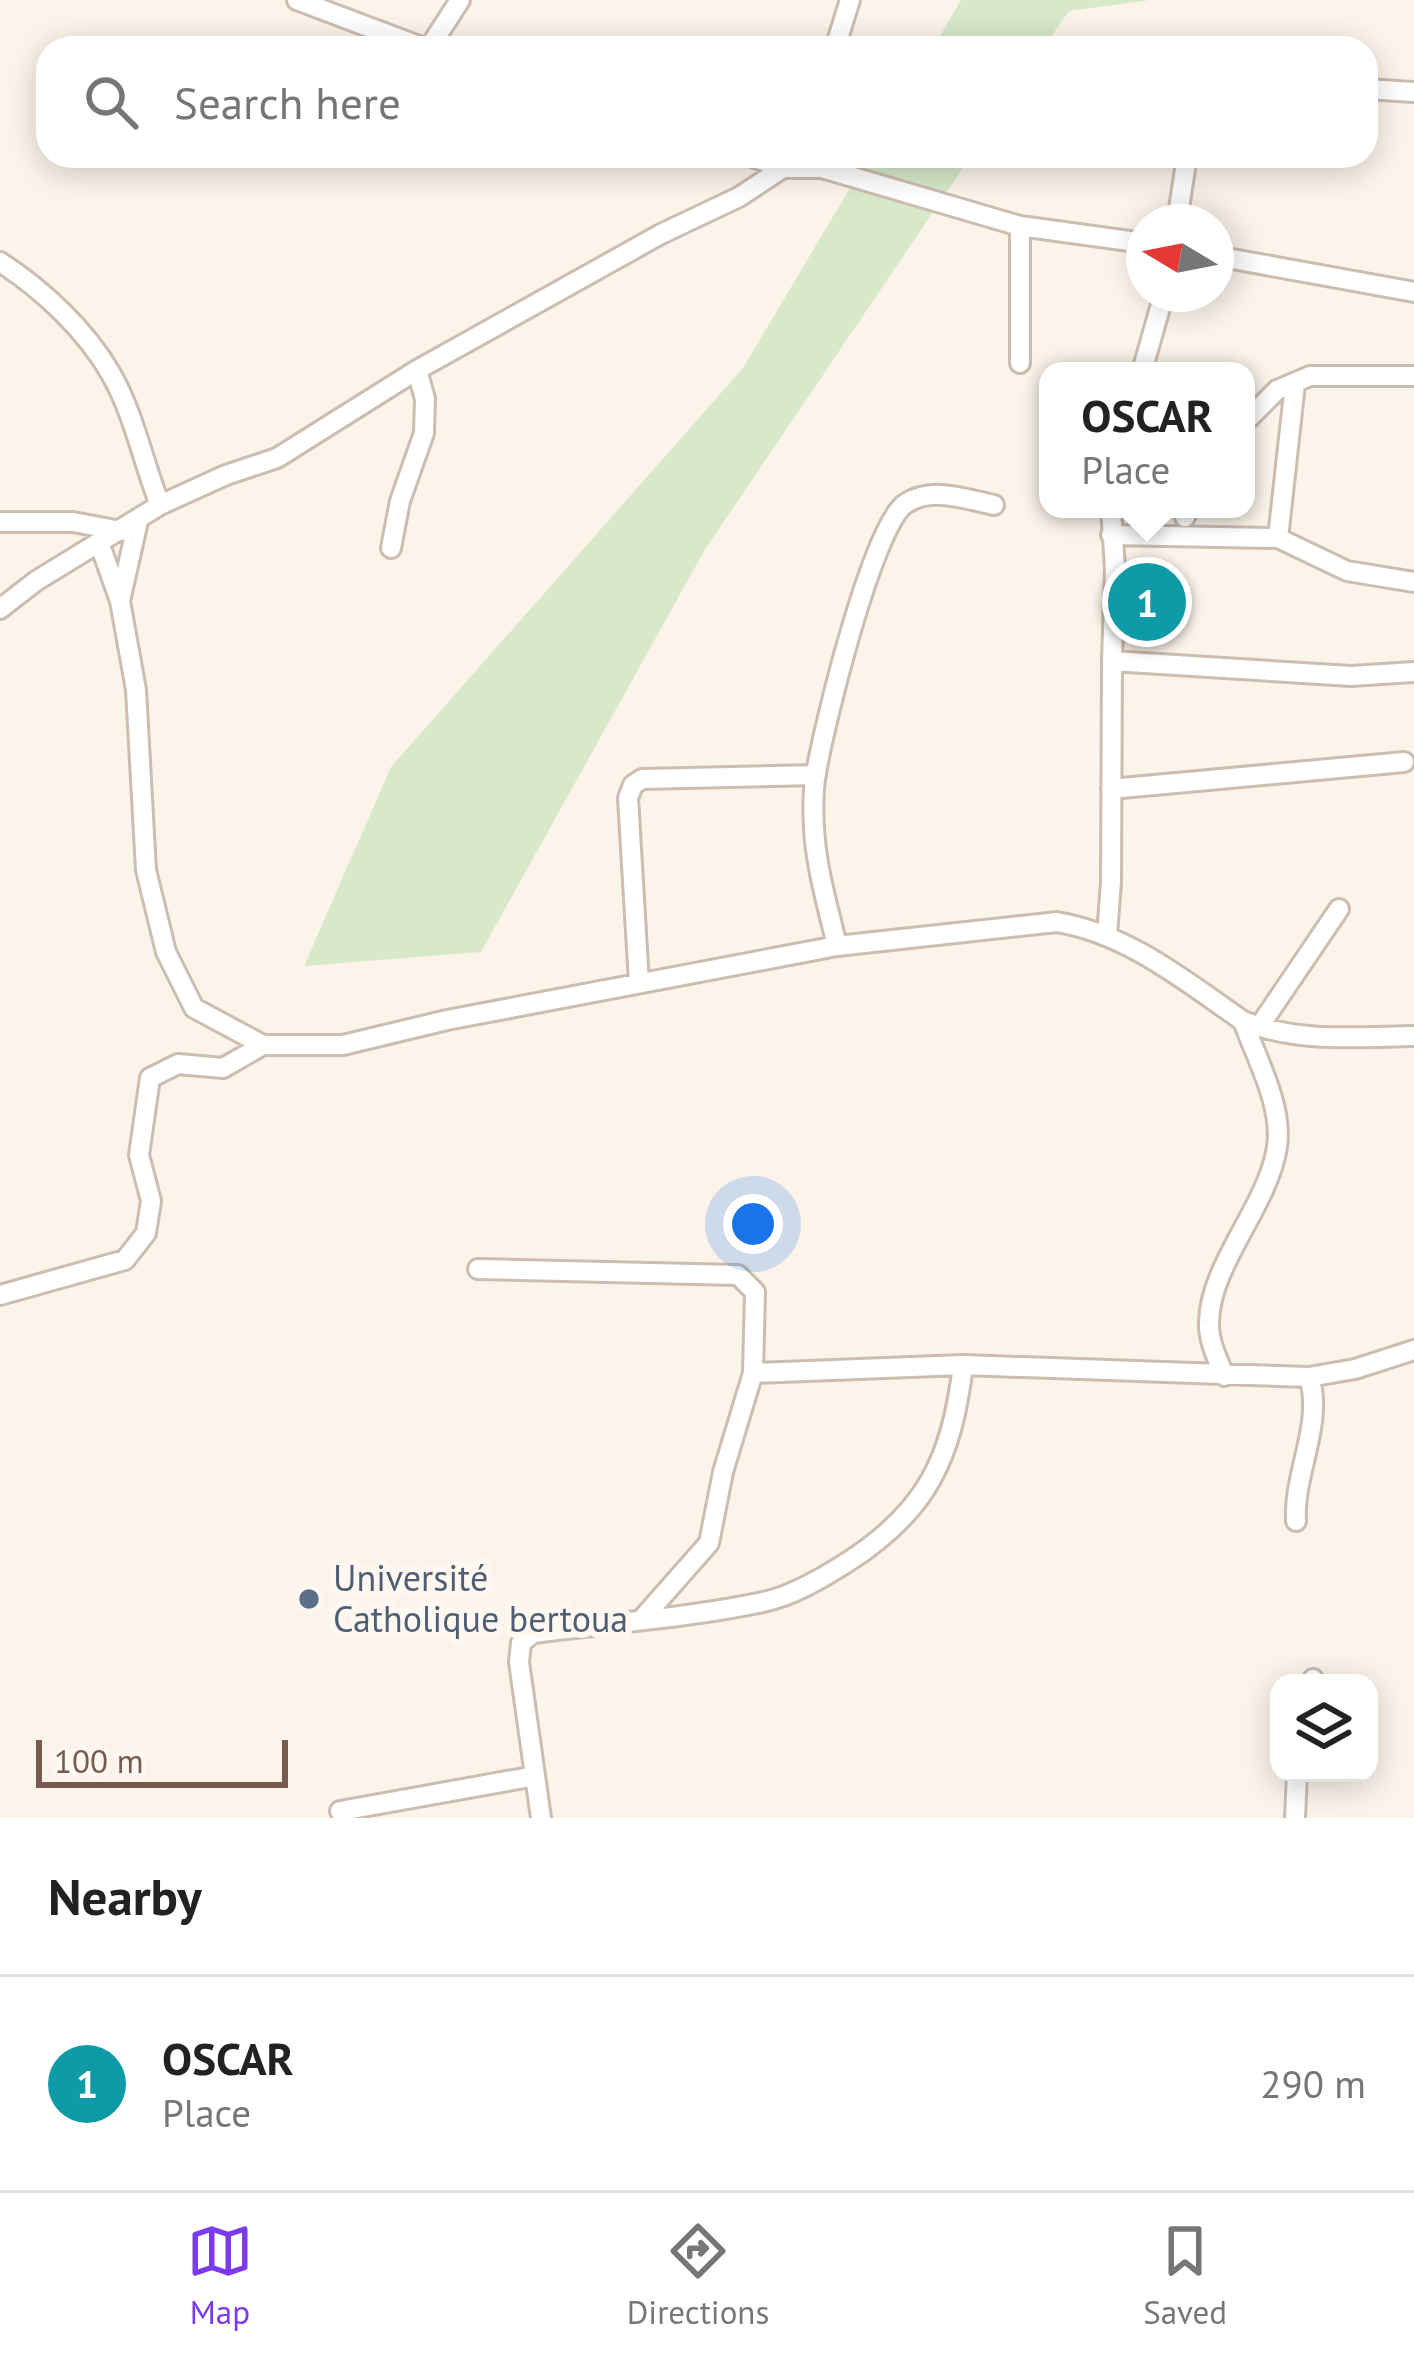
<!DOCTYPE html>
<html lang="en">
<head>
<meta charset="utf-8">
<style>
  :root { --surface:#fff; --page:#f6f6f6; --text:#222; --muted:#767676; --line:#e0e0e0; --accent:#7c3aed }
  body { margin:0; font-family:"PT Sans",sans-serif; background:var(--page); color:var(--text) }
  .controls { position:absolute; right:36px; bottom:36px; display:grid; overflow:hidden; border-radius:24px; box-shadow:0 6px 30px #0003 }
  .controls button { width:108px; height:108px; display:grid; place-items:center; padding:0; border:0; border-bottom:3px solid var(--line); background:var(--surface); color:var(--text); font:60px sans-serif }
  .compass { position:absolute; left:1126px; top:204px; width:108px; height:108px; border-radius:50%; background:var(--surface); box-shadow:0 6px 30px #0003; rotate:280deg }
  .scale { position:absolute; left:36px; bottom:30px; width:252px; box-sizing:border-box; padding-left:12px; border:6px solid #765b4e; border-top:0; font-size:33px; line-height:42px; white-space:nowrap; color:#765b4e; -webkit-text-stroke:9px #fef8f1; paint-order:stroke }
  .you { position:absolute; left:753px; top:1224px; width:42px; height:42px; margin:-30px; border:9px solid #fff; border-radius:50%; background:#1a73e8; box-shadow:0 0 0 18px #1a73e833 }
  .badge { display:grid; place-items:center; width:78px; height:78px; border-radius:50%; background:var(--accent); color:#fff; font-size:39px; font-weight:700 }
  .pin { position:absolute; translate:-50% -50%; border:6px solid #fff; box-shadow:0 3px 12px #0006 }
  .popup { position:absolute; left:1039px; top:362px; width:216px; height:156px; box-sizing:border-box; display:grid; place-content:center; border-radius:24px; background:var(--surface); filter:drop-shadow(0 3px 9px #0005); font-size:39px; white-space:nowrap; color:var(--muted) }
  .popup b { font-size:45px; color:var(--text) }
  .popup::after { content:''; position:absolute; left:50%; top:100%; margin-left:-24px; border:24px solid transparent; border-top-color:var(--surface) }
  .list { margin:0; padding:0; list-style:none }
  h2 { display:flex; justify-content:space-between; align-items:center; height:156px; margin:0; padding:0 48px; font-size:51px }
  h2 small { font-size:39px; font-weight:400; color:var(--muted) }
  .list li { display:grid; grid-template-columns:78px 1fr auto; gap:36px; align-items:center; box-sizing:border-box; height:216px; padding:0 48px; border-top:3px solid var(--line) }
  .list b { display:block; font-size:45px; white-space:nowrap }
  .list p { margin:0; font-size:39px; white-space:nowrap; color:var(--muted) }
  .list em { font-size:39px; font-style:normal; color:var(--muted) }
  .icon { flex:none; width:66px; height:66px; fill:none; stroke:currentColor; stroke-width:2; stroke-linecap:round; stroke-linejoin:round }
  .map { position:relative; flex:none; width:1414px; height:1818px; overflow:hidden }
  .search { position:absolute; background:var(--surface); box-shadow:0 6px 30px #0003; left:36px; right:36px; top:36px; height:132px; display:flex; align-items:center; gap:30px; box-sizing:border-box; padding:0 42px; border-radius:36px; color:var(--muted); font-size:45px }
  .sheet { height:372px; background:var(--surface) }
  nav { display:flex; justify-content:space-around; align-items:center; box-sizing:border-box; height:168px; border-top:3px solid var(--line); background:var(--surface); font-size:33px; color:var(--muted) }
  nav a { display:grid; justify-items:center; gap:6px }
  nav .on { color:var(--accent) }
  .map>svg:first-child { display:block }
  .green { fill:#d7e9c9 }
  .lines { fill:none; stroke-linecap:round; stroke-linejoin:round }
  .street-casing { stroke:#cdbcb0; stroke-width:24 }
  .street { stroke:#fff; stroke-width:18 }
  .service-dot { fill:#5c6f8a; stroke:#fef8f1; stroke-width:4.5 }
  .labels { text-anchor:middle; stroke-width:12; stroke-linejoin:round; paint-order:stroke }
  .service-label { font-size:36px; fill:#4e5e75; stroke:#fef8f1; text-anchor:start }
</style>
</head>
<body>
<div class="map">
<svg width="1414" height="1818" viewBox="0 0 1414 1818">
  <rect width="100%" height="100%" fill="#fcf4ea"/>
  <path class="green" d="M961 0H1150L1069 11 1043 48H933Z
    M869 156H971L704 551 481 952 304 966 391 767 743 368Z"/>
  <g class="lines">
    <defs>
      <path id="street" d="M297 0 424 48
        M429 48 460 0
        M835 48 850 0
        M1366 89 1414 92
        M749 156 783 168
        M1177 222 1187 156
        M1216 256 1414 292
        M0 262C42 289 86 330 111 374 134 414 143 462 160 505
        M1020 363V226
        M1142 371 1164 294
        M1246 421 1277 390 1310 376H1414
        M1111 509 1115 568 1112 661
        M1185 517 1188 509
        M0 522H73L121 531
        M1111 535 1278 538 1347 571 1414 582
        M1278 538 1295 384
        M100 545 120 601 136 690 146 870 166 952 194 1008 263 1045H343L447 1020 837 946 1057 922C1128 934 1185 981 1243 1021 1299 1043 1355 1037 1414 1036
        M391 548 400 501 424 433 425 399 417 370
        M120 601 138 521
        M0 609 36 581 160 505 226 475 277 458 417 370 661 234 739 197 783 168H822L1020 226 1144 243
        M1111 789 1404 762
        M1107 935 1111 882 1112 661 1351 676 1414 672
        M837 946C828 907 816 868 814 828 813 811 813 790 816 773 824 726 872 528 905 504 931 486 965 499 994 505
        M639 983 628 798 633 785 642 779 816 775
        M1259 1027 1339 909
        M478 1269 738 1275 755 1292 753 1373 723 1472 709 1543 642 1619
        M0 1295 125 1260 146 1233 151 1201 139 1155 150 1078 178 1064 223 1068 263 1045
        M753 1373 963 1365
        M1224 1376C1218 1359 1208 1341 1209 1322 1210 1264 1268 1206 1277 1147 1283 1106 1257 1060 1243 1021
        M1296 1521C1293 1474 1324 1423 1309 1377
        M1312 1683 1313 1679
        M340 1811 535 1776
        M541 1818 519 1662 521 1643 533 1633C609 1623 688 1618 763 1602 792 1596 821 1579 846 1563 927 1512 952 1458 963 1365L1309 1377 1355 1369 1414 1350
        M1295 1818 1297 1773"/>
    </defs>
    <use href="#street" class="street-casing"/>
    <use href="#street" class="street"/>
  </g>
  <circle class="service-dot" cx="309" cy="1599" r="12"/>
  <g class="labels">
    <g class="service-label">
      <text x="333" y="1591">Université<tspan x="333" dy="41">Catholique bertoua</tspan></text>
    </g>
  </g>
</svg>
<div class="controls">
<button><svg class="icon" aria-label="layers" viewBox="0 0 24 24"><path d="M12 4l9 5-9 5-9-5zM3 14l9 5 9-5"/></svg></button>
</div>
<svg class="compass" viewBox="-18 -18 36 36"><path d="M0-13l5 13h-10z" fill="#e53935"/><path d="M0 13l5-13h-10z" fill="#767676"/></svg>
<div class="scale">100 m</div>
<div class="you"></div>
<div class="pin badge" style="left:1147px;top:602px;background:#0f9aa8">1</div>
<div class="popup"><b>OSCAR</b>Place</div>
<div class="search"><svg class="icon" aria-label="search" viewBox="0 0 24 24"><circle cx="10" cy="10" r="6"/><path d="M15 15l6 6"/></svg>Search here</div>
</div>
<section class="sheet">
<h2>Nearby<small></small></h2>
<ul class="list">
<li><span class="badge" style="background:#0f9aa8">1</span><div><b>OSCAR</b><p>Place</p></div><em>290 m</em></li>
</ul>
</section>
<nav>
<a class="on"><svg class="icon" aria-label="map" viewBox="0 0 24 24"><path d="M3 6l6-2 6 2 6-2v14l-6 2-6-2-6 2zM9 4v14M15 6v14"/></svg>Map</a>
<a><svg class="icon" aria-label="directions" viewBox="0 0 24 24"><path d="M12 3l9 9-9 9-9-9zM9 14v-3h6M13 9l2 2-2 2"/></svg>Directions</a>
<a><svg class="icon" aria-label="saved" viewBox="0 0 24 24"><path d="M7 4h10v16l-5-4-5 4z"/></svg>Saved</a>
</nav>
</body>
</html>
